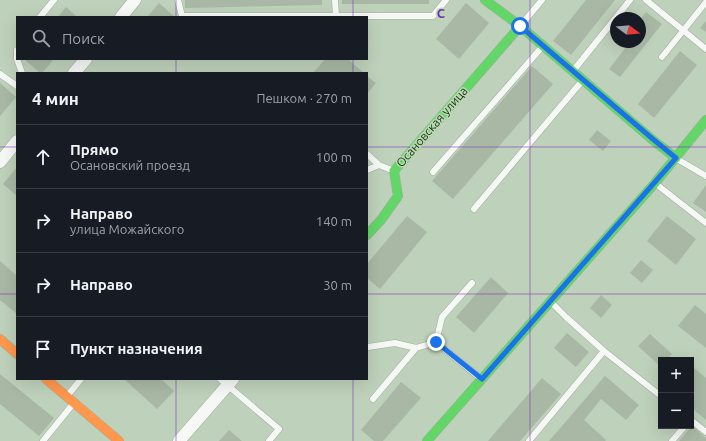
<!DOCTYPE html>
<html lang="ru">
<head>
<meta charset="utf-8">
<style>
  :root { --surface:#171b24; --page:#242831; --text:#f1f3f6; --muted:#9ea1a6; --line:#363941 }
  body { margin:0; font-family:Ubuntu,sans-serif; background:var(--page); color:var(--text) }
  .controls { position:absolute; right:12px; bottom:12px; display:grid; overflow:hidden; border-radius:0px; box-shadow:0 4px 16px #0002 }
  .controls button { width:36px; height:36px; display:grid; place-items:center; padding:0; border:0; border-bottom:1px solid var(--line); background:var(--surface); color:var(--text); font:20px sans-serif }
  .compass { position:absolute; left:610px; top:12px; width:36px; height:36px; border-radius:50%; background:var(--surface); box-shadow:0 4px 16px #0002; rotate:106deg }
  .stop { position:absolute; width:12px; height:12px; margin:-9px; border:3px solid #1a73e8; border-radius:50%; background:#fff }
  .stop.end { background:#1a73e8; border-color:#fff; box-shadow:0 1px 4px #0008 }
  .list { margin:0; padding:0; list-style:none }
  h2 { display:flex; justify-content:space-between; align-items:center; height:52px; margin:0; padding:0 16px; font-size:17px }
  h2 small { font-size:13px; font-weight:400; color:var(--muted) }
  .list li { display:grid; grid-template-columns:26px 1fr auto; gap:12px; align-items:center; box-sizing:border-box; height:64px; padding:0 16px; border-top:1px solid var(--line) }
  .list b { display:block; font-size:15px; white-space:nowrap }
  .list p { margin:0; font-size:13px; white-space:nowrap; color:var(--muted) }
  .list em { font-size:13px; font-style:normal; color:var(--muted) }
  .icon { flex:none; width:22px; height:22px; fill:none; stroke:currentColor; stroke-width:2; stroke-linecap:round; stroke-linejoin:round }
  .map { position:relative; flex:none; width:706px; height:441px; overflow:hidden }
  .search { position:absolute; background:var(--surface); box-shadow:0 4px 16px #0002; left:16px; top:16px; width:352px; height:44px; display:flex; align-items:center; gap:10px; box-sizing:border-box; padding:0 14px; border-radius:0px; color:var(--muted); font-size:15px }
  .panel { position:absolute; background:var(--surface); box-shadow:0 4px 16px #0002; left:16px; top:72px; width:352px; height:308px; border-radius:0px }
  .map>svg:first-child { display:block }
  .building { fill:#a9b8a5 }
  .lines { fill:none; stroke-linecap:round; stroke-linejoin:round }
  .lane-casing { stroke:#9ead9b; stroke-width:7 }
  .street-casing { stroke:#9ead9b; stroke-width:13 }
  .fast-casing { stroke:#9ead9b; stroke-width:10 }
  .slow-casing { stroke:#9ead9b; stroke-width:10 }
  .lane { stroke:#f5f8f5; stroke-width:6 }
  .street { stroke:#f5f8f5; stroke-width:12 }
  .fast { stroke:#63d668; stroke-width:9 }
  .slow { stroke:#ff974d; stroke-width:9 }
  .route { stroke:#1a73e8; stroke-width:5 }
  .grid { fill:none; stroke:#7b2cbf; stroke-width:1; stroke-opacity:0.55 }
  .labels { text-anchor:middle; stroke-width:3; stroke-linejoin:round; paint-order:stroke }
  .street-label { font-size:12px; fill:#253222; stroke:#b8dbb0 }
  .grid-label { font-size:13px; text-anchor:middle; font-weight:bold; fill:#7b2cbf; stroke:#b8dbb0; stroke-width:3; stroke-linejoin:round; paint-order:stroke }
</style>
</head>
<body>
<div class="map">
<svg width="706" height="441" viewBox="0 0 706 441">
  <rect width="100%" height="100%" fill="#bed1ba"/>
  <path class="building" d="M185 0H322V5L185 8Z
    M342 0H429V4H342Z
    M586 0H615L571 55 553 41Z
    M159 3 175 17H147Z
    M466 3 489 23 459 59 436 39Z
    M66 7 77 17H58Z
    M646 12 662 24 620 77 609 69 630 42H640V29L642 27 640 25V20Z
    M706 21V32L700 28Z
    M680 51 697 65 654 118 638 104Z
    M24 59H54L42 73H40Z
    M325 59H348L364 73H313Z
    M532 66 553 84 453 199 432 181Z
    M367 76 376 83 367 94Z
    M0 83 16 97 0 116Z
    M597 130 611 141 603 151 589 140Z
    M17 167V196L3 184Z
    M706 185V212L693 203Z
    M407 216 427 232 380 289 367 278V264Z
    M667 216 696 239 676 265 647 241Z
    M641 260 653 270 642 283 630 273Z
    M0 261 17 276V314L0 300Z
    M491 277 508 293 474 333 456 317Z
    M601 295 612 305 601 318 590 308Z
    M695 305 706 314V348L678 326Z
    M567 333 589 352 576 367 554 348Z
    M650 334 672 354 667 360H661V367L638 346Z
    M693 367 706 378V420L691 407V370Z
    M0 374 54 418 39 436 0 404Z
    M605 376 639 405 626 420 601 399 584 420 606 440 605 441H549Z
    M542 378 561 394 520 441H488Z
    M124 379H161L174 391 157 409Z
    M401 382 421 398 383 441H374L361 430Z
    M692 426 706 438V441H679Z
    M229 430 242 441H219Z"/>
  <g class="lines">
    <defs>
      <path id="lane" d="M178 0 182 16H433L446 0
        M335 0 336 16
        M646 0 706 49
        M40 17 54 0
        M521 25 542 0
        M17 50V59
        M662 57 706 2
        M17 59 22 73
        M573 71 630 0
        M0 74 17 86
        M367 154 379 165
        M677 159 706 176
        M367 170 379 165 394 171
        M433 172 542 47
        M656 184 706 223
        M474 209 582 81
        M436 342 442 317 472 283
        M368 347 395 343 416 348 436 342 480 378
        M604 351 661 396
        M220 379 279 429 269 441
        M68 395 81 379
        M373 399 416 348
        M691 420 706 432
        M43 441 73 404
        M529 441 604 351 566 317 551 302
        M672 441 685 426"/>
      <path id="street" d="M121 17 135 0
        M74 73 86 59
        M0 162 17 141
        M179 441 233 379"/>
      <path id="fast" d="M485 0 520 26 654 141 676 158
        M367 235 381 220 398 196 394 171 520 26
        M427 441 655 183 706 120"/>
      <path id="slow" d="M0 339 17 354
        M46 379 119 441"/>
    </defs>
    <use href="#lane" class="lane-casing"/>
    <use href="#street" class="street-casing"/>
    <use href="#fast" class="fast-casing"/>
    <use href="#slow" class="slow-casing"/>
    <use href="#lane" class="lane"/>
    <use href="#street" class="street"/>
    <use href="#fast" class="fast"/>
    <use href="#slow" class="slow"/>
  </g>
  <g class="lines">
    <path class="route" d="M436 342 482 379 676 158 654 140 520 26"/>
  </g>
  <path class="grid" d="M176 0V17M353 0V17M530 0V441M176 59V73M353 59V73M0 147H17M367 147H706M0 294H17M367 294H706M176 379V441M353 379V441"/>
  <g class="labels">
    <g class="street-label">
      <text transform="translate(432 127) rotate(-49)" y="4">Осановская улица</text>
    </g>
  </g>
  <g class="grid-label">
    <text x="441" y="18">C</text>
  </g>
</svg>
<div class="controls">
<button>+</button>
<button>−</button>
</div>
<svg class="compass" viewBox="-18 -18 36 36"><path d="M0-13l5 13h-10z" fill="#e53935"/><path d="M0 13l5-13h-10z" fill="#9ea1a6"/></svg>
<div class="stop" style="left:520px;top:26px"></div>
<div class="stop end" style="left:436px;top:342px"></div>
<div class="search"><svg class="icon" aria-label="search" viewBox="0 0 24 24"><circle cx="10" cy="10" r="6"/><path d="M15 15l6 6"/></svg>Поиск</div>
<section class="panel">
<h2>4 мин<small>Пешком · 270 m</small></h2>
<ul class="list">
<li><svg class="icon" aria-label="ahead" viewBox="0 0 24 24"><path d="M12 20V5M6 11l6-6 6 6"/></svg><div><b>Прямо</b><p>Осановский проезд</p></div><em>100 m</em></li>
<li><svg class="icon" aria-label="right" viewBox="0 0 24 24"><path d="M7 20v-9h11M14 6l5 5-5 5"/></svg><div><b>Направо</b><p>улица Можайского</p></div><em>140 m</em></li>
<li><svg class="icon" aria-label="right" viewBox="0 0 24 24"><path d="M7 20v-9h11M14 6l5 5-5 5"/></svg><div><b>Направо</b></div><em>30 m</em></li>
<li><svg class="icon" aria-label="arrive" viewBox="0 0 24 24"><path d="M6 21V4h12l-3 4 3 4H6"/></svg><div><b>Пункт назначения</b></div></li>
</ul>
</section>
</div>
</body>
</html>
